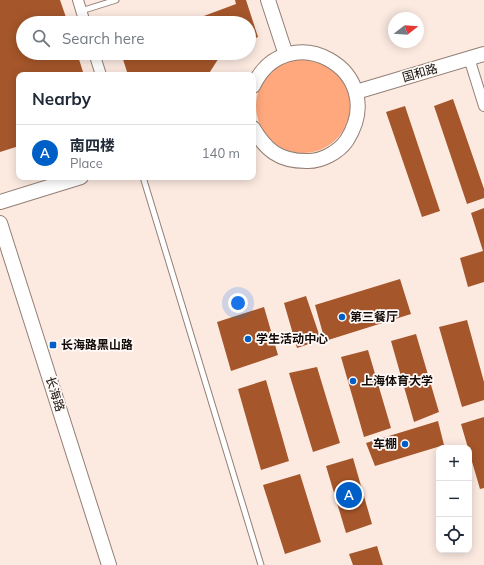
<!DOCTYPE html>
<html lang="en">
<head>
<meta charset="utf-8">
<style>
  :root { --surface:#fff; --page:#f6f6f7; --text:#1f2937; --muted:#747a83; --line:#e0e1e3; --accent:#005fc7 }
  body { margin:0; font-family:Mulish,"Noto Sans SC",sans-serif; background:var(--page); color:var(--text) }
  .controls { position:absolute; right:12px; bottom:12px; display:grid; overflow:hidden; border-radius:8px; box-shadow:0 2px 10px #0003 }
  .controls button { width:36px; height:36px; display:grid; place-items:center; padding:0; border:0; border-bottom:1px solid var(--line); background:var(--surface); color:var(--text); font:20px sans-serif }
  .compass { position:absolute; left:388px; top:12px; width:36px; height:36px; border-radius:50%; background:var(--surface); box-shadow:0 2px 10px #0003; rotate:73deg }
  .you { position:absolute; left:238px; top:303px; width:14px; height:14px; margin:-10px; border:3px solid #fff; border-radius:50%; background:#1a73e8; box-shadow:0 0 0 6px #1a73e833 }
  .badge { display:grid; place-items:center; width:26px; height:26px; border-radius:50%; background:var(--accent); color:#fff; font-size:13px; font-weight:700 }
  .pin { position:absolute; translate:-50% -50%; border:2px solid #fff; box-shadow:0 1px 4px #0006 }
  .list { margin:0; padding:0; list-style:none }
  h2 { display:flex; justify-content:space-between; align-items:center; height:52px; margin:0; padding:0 16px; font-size:17px }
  h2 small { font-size:13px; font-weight:400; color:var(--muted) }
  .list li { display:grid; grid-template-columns:26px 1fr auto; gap:12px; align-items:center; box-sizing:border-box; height:56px; padding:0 16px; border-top:1px solid var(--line) }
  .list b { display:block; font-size:15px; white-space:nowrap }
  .list p { margin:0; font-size:13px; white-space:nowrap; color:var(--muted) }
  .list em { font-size:13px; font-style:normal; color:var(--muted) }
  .icon { flex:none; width:22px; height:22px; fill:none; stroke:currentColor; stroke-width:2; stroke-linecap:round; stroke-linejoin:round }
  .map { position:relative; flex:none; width:484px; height:565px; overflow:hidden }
  .search { position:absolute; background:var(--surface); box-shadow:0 2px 10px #0003; left:16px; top:16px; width:240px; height:44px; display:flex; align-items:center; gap:10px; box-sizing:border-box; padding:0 14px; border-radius:22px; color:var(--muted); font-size:15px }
  .panel { position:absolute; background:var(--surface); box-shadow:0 2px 10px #0003; left:16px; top:72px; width:240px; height:108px; border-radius:8px }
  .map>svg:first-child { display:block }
  .green { fill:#ffa87d }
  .building { fill:#a5562a }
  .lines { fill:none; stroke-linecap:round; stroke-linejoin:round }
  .lane-casing { stroke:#937f75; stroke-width:7 }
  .street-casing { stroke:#937f75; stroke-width:12 }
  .secondary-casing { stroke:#937f75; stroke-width:16 }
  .lane { stroke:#fff; stroke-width:5 }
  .street { stroke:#fff; stroke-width:10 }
  .secondary { stroke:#fff; stroke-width:14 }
  .poi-dot { fill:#005fc7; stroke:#fffaf8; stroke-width:1.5 }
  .labels { text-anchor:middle; stroke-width:3.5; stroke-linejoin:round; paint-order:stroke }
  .street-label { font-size:12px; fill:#120b08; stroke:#fffaf8 }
  .poi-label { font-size:12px; font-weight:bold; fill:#120b08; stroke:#fffaf8; text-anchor:start }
</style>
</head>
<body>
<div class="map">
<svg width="484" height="565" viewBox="0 0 484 565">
  <rect width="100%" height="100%" fill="#fceae1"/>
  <path class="green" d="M256 106a47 47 0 1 1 94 0a47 47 0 1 1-94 0Z"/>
  <path class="building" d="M0 0H60L68 23H23V53H77L84 75H19V146L0 152Z
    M235 0H246L258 37 249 41V23H185L236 4Z
    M121 53H222L208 75H128Z
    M453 99 484 189V198L467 204 434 106Z
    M405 106 440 211 422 217 386 112Z
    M484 208V282L468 287 460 258 483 251 471 213Z
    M400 279 411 314 325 341 315 305Z
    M306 296 321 340 297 348 284 303Z
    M264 307 278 355 231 371 217 322Z
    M467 320 484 382V400L462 407 439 327Z
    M416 334 439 412 414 422 391 341Z
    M368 350 391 428 364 437 341 357Z
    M317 367 340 443 313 452 289 373Z
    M266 380 289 461 261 470 238 389Z
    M484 417V488L480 489 461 424Z
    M438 421 444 445 375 466 366 443Z
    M353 458 372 524 346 533 326 466Z
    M300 474 321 542 285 554 263 485Z
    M377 546 383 565H353L349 554Z"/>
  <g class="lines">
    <defs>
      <path id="lane" d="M81 11 116 0
        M143 177 261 565"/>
      <path id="street" d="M78 0 85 23
        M94 53 101 75
        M469 58 484 106"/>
      <path id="secondary" d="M268 0 286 55
        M253 86C287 14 391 70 347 140 339 152 321 162 306 161 279 161 266 150 253 128
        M356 92 484 54
        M0 202 81 177
        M0 223 109 565"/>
    </defs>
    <use href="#lane" class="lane-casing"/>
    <use href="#street" class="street-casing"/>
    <use href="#secondary" class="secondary-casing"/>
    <use href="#lane" class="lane"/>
    <use href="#street" class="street"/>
    <use href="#secondary" class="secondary"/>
  </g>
  <g class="poi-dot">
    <circle cx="342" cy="317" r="4"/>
    <circle cx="248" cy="339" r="4"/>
    <rect x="49" y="341" width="8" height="8" rx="2"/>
    <circle cx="353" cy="381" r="4"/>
    <circle cx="405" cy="444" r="4"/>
  </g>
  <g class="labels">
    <g class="street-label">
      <text transform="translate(420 73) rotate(-16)" y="4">国和路</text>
      <text transform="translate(55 394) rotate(72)" y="4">长海路</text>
    </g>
    <g class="poi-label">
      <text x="350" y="321">第三餐厅</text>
      <text x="256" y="343">学生活动中心</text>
      <text x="61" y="349">长海路黑山路</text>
      <text x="361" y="385">上海体育大学</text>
      <text x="397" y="448" text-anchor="end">车棚</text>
    </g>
  </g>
</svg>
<div class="controls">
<button>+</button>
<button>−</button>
<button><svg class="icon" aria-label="locate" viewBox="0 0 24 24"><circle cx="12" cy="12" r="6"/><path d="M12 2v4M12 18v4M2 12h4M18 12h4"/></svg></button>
</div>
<svg class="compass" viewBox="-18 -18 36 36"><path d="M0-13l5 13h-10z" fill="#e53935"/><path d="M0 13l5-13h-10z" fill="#747a83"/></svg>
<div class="you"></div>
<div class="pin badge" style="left:349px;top:495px">A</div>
<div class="search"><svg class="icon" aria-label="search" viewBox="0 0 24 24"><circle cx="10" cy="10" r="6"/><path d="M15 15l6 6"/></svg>Search here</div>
<section class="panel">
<h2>Nearby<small></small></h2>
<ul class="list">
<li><span class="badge">A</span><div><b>南四楼</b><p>Place</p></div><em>140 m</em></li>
</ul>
</section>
</div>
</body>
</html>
